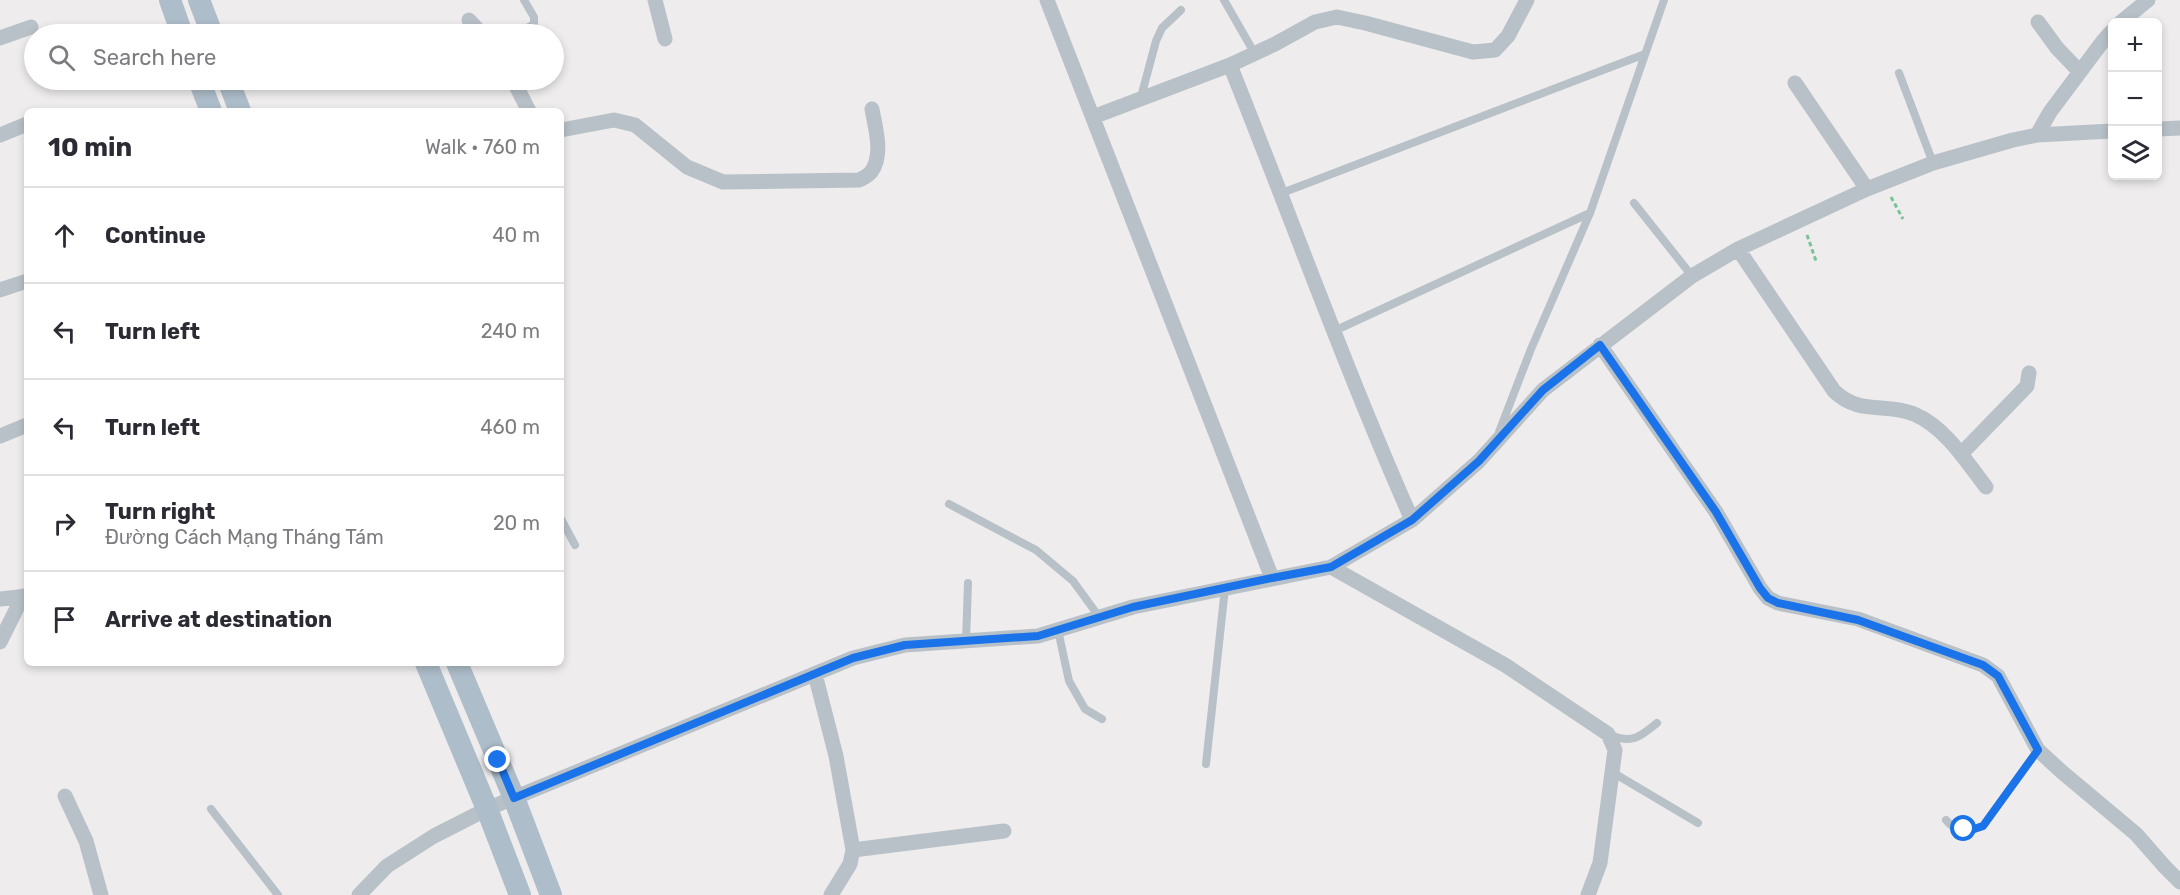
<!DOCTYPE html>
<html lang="en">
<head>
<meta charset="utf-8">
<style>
  :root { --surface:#fff; --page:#f7f7f7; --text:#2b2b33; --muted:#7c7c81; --line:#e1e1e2 }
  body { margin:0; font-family:Rubik,sans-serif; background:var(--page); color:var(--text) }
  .controls { position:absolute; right:18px; top:18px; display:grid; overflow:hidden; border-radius:9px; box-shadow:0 3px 9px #0003 }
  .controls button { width:54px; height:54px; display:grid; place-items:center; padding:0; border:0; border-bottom:2px solid var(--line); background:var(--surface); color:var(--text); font:30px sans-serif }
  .stop { position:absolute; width:18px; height:18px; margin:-14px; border:4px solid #1a73e8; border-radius:50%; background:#fff }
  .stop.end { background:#1a73e8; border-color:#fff; box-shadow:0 2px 6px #0008 }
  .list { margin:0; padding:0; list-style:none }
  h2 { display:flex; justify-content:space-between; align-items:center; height:78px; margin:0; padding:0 24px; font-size:26px }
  h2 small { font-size:20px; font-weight:400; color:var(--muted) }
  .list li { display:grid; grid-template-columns:39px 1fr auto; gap:18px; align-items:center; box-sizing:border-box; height:96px; padding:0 24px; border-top:2px solid var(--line) }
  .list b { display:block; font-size:22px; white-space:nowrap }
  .list p { margin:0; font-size:20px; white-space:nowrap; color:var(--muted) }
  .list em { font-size:20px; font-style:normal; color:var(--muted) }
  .icon { flex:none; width:33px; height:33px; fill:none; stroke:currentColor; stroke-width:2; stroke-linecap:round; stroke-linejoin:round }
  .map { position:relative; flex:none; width:2180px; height:895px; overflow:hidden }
  .search { position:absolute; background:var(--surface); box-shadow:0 3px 9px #0003; left:24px; top:24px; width:540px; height:66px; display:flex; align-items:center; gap:15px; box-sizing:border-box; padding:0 21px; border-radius:33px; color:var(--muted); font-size:22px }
  .panel { position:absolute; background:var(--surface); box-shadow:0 3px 9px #0003; left:24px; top:108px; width:540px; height:558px; border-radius:9px }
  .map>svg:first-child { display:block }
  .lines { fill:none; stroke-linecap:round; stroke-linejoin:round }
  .path { stroke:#78c499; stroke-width:3; stroke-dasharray:4.5 3; stroke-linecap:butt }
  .service { stroke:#b8c1c7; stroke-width:8 }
  .minor { stroke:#b8c1c7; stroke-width:15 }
  .primary { stroke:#adbdc9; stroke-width:22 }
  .route { stroke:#1a73e8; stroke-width:8 }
</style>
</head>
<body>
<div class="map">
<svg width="2180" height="895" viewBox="0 0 2180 895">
  <rect width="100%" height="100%" fill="#eeecec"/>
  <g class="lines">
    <path class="path" d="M1891 197 1903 219
      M1807 235 1816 261"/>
    <path class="service" d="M1224 0 1255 54
      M517 34 534 24V17L524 0
      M1899 73 1933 163
      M1141 97 1156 41 1162 28 1181 10
      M1282 193 1645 54
      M1634 203 1692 276
      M1334 331 1590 213
      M1499 432 1531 349 1590 213 1664 0
      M949 504 1036 550 1073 581 1100 618
      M561 519 575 545
      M1058 630 1069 681 1085 709 1102 719
      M966 641 968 583
      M1610 735C1632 744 1640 737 1657 723
      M1206 764 1225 588
      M1612 772 1698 823
      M211 809 278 895
      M1946 820C1955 832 1970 831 1983 826L2038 750"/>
    <path class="minor" d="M655 0 665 39
      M1047 0 1272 578
      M469 20 482 34
      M2038 22 2057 48 2080 72
      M2121 22 2148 0
      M0 38 31 27
      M1230 65C1291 217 1346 371 1412 520
      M513 80 529 111
      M1795 83 1867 189
      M1093 117 1230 65 1275 44 1315 22 1337 17 1365 23 1473 52 1495 50 1508 36 1527 0
      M2158 129 2180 128
      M561 130 614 120 635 125 687 167 723 182 859 180C863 178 868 176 871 172 884 155 875 127 872 109
      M0 135 27 124
      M2037 135 2050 112 2103 41 2112 31
      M1738 249 1834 391C1860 416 1885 402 1914 414 1945 427 1966 461 1986 487
      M0 290 27 281
      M1600 345 1716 512 1760 588 1768 598 1778 603 1858 619 1983 665 1998 676 2038 750 2062 772 2136 834 2165 867 2180 882
      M0 436 27 425
      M1961 454 2027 386 2029 373
      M1331 567 1505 665 1608 734 1615 750 1600 863 1588 895
      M0 599 27 596
      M0 642 23 596
      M815 674 836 756 853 850 850 864 831 895
      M65 796 86 841 101 895
      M853 850 1004 831
      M359 895 387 866 434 836 487 809 853 658 905 645 1038 636 1133 607 1331 567 1412 520 1479 461 1543 390 1692 276 1738 249 1867 189 1933 163 2013 140 2037 135 2112 131"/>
    <path class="primary" d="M170 0 182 34
      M199 0 212 34
      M199 80 211 111
      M228 80 240 111
      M426 663 487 809 520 895
      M457 663 514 798 551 895"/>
  </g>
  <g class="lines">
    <path class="route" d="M498 760 514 798 853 658 905 645 1038 636 1133 607 1272 578 1331 567 1412 520 1479 461 1543 390 1600 345 1716 512 1760 588 1768 598 1778 603 1858 620 1983 665 1998 676 2038 750 1983 826 1974 829H1964"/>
  </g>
</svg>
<div class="controls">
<button>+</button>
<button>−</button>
<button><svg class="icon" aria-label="layers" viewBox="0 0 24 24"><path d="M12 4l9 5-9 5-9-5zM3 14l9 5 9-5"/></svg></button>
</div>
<div class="stop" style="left:1964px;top:829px"></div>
<div class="stop end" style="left:498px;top:760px"></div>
<div class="search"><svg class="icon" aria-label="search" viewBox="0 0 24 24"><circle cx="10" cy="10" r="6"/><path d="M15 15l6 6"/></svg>Search here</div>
<section class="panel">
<h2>10 min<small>Walk · 760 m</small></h2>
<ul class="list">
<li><svg class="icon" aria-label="ahead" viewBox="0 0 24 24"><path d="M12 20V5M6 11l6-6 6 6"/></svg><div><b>Continue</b></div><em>40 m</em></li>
<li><svg class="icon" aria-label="left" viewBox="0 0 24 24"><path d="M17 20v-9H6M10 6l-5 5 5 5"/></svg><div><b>Turn left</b></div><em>240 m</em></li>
<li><svg class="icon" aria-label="left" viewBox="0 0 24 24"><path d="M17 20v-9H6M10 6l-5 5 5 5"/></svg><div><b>Turn left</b></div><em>460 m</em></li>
<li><svg class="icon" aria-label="right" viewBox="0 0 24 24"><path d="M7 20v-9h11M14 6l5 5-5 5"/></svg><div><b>Turn right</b><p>Đường Cách Mạng Tháng Tám</p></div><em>20 m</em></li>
<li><svg class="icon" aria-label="arrive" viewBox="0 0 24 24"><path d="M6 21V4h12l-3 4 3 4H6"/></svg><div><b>Arrive at destination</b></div></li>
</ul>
</section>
</div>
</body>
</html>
